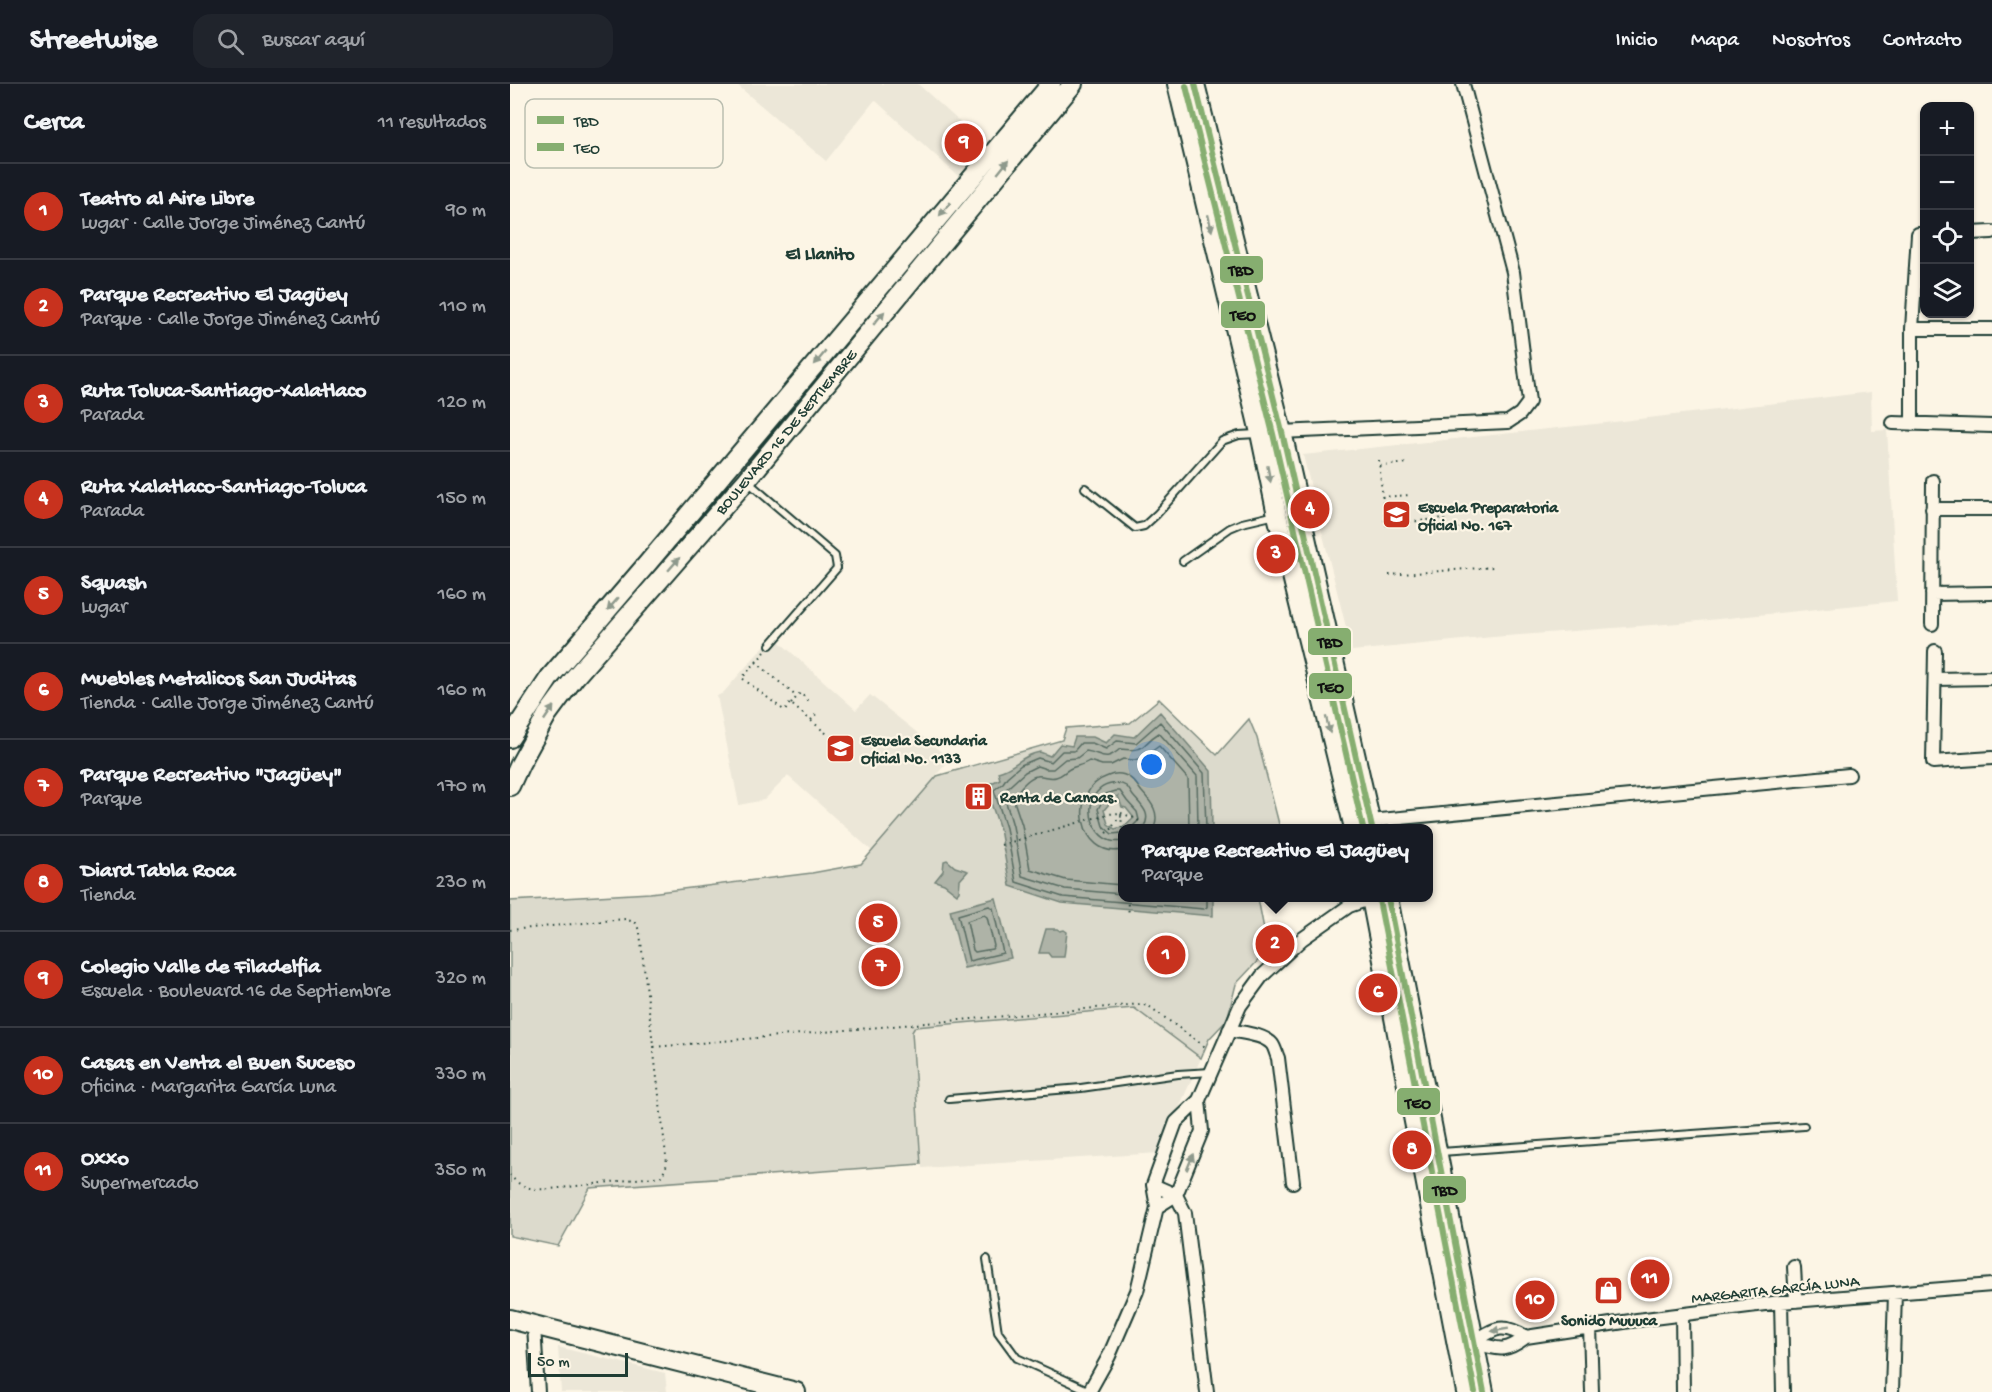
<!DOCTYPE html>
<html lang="es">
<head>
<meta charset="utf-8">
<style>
  :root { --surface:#171b24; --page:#20242c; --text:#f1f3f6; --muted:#9ea1a6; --line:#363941; --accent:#c8321e }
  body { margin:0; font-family:"Gochi Hand",sans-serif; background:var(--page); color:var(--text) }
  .controls { position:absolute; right:18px; top:18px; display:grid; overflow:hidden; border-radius:12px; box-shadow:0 2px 4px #0004 }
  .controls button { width:54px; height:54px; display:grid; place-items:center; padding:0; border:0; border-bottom:2px solid var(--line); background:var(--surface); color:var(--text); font:30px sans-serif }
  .scale { position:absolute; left:18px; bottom:15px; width:100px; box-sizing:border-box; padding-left:6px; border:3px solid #1f3d34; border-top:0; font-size:16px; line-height:21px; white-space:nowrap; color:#1f3d34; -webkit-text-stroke:4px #fcf5e5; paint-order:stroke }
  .you { position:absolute; left:642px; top:681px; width:21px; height:21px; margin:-15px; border:4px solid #fff; border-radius:50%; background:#1a73e8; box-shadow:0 0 0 9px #1a73e833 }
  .badge { display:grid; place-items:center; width:39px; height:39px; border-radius:50%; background:var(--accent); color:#fff; font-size:20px; font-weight:700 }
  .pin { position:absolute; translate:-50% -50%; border:3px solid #fff; box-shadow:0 2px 6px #0006 }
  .popup { position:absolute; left:608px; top:740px; width:315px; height:78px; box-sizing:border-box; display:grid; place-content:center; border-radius:12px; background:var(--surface); filter:drop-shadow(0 2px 4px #0005); font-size:20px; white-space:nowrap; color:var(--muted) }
  .popup b { font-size:22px; color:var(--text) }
  .popup::after { content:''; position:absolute; left:50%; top:100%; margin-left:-12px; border:12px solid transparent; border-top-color:var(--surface) }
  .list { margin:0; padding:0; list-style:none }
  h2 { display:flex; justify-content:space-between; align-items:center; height:78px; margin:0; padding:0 24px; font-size:26px }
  h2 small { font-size:20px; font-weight:400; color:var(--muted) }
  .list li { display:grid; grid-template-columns:39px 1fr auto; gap:18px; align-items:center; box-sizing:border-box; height:96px; padding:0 24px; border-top:2px solid var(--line) }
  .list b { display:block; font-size:22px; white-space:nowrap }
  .list p { margin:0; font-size:20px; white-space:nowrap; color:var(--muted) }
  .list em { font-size:20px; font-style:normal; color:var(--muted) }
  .icon { flex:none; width:33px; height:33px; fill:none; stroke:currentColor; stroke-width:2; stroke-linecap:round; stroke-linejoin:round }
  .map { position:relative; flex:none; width:1482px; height:1308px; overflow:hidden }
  header { display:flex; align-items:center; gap:36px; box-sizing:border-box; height:84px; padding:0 30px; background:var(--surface); border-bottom:2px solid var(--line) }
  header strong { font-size:28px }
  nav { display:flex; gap:33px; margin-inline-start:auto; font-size:21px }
  .search { width:420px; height:54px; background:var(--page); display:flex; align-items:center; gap:15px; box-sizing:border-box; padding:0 21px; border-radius:18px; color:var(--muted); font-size:22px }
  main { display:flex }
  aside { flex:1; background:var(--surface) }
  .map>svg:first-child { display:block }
  .built { fill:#ece7d8 }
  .green { fill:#dcdacc; stroke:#7e8c80; stroke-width:1.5 }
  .water { fill:#aeb3a7; stroke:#758479; stroke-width:1.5; fill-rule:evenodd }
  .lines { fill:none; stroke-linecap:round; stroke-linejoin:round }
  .shore { stroke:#586c62; stroke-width:1.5 }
  .service-casing { stroke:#1f3d34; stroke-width:10 }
  .minor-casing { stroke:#1f3d34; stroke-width:16 }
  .secondary-casing { stroke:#1f3d34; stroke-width:22 }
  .path { stroke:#1f3d34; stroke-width:2; stroke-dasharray:1.5 4.5; stroke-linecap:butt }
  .service { stroke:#fcf5e5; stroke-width:6 }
  .minor { stroke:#fcf5e5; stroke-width:12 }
  .secondary { stroke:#fcf5e5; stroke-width:18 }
  .path-bridge { stroke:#1f3d34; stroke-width:2; stroke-dasharray:1.5 4.5; stroke-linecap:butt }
  .bus-1-casing { stroke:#fcf5e5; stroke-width:10 }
  .bus-2-casing { stroke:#fcf5e5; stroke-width:10 }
  .bus-1 { stroke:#86ae70; stroke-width:6 }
  .bus-2 { stroke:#86ae70; stroke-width:6 }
  .oneway { fill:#8e998c }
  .labels { text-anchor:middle; stroke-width:4.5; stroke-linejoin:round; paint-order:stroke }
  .street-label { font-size:16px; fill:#1f3d34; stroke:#fcf5e5 }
  .poi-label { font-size:16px; font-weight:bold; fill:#1f3d34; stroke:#fcf5e5; text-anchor:start }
  .neighbourhood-label { font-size:18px; font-weight:bold; fill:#1f3d34; stroke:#fcf5e5 }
  .key { fill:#fcf5e5; stroke:#babeb0; stroke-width:1.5 }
  .key-label { font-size:16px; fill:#1f3d34 }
  .line-badge { stroke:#fcf5e5; stroke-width:2 }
  .pale-badge-label { font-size:16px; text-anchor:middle; font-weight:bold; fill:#111 }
</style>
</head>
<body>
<header>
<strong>Streetwise</strong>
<div class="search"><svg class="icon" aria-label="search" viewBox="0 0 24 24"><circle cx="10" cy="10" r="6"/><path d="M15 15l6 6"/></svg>Buscar aquí</div>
<nav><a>Inicio</a><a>Mapa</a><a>Nosotros</a><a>Contacto</a></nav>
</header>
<main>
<aside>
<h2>Cerca<small>11 resultados</small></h2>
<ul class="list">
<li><span class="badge">1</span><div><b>Teatro al Aire Libre</b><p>Lugar · Calle Jorge Jiménez Cantú</p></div><em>90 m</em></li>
<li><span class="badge">2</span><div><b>Parque Recreativo El Jagüey</b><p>Parque · Calle Jorge Jiménez Cantú</p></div><em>110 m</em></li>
<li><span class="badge">3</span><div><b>Ruta Toluca-Santiago-Xalatlaco</b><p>Parada</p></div><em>120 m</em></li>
<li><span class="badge">4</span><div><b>Ruta Xalatlaco-Santiago-Toluca</b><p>Parada</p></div><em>150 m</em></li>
<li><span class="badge">5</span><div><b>Squash</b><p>Lugar</p></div><em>160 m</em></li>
<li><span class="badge">6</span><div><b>Muebles Metalicos San Juditas</b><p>Tienda · Calle Jorge Jiménez Cantú</p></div><em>160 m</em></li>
<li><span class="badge">7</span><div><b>Parque Recreativo &quot;Jagüey&quot;</b><p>Parque</p></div><em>170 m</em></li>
<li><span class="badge">8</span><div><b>Diard Tabla Roca</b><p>Tienda</p></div><em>230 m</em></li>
<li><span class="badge">9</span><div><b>Colegio Valle de Filadelfia</b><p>Escuela · Boulevard 16 de Septiembre</p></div><em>320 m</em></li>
<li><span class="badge">10</span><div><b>Casas en Venta el Buen Suceso</b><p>Oficina · Margarita García Luna</p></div><em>330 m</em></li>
<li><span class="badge">11</span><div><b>Oxxo</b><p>Supermercado</p></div><em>350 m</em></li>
</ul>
</aside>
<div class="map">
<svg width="1482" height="1308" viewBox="0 0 1482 1308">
  <rect width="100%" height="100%" fill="#fcf5e5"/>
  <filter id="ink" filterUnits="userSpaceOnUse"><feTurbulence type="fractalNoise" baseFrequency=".0167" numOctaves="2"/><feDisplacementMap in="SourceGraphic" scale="12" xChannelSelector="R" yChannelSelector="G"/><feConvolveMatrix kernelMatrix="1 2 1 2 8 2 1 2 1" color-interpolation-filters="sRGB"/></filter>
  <g filter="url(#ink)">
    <path class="built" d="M226 0H408L474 60 448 92 365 16 316 77Z
      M1361 308 1362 347 1377 346 1387 517 1169 539 983 553 842 567 793 371 1095 339Z
      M263 552 346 626 360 611 440 675 362 767 278 692 254 716 229 721 207 612 213 609Z
      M624 924 691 974 649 1069 412 1084 402 948 405 943Z
      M48 1263 155 1289 157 1308H51Z"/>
    <path class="green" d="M649 615 707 671 739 635 747 654 770 744H612V814H748L758 866 726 900 717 936 699 955 691 974 624 924 405 943 402 948 411 1080 80 1104 48 1162 0 1152V817L140 809 302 789 351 780 427 692 552 656 556 644 620 639Z"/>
    <path class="water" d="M650 628 701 687 702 744H612V814H703V832L552 819 500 802 490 745 475 702 490 695 488 688C504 685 511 671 530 668L540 672 550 660 562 662 565 653H583L596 659 605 650 624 653ZM608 712 612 723 616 724 624 734 615 742 605 745 598 740 594 726 599 720 598 716Z
      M437 776 445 783 458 787 450 796 449 808 447 810 434 800 425 797 433 787 434 777Z
      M486 814 501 874 454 884 440 826Z
      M536 845H547L550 847 554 846 557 848 554 873H541L538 869H529Z"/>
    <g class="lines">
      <path class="shore" d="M696 744 694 689 650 638 626 659 607 657 596 665 582 659H571L564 667H552L541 678 528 674 511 681 497 693 493 699 484 706 496 744 506 798 553 813 694 825 697 823V814
        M612 749 602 750 593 742 588 725 596 710 606 707H610L617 717 627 728 629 736 621 744
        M612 757C585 763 570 722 590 705 596 700 609 697 616 702 620 705 621 710 624 713 633 723 642 731 633 744
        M612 766C570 775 556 706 598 692 605 689 613 689 620 694 625 697 628 703 632 708 642 719 650 729 644 744
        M612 801 556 796 520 785 512 741 503 714C507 708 518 693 527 692 533 691 539 695 546 693 551 692 553 689 558 686 563 682 572 682 579 677L592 681H601L613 675 624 676 633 674 649 662 678 695 679 744
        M612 810 555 805 512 792 503 742 493 708 515 688 527 682 536 685H543L555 675 567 674 576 667C592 669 594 679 610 665 639 668 629 661 649 649L687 692 688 744
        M479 822 483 824 493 869 459 877 448 831Z
        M474 831 477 833 484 862 482 865 465 868 463 866 457 837Z"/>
      <defs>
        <path id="service" d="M237 397 325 472 327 484 260 561
          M575 404 625 444 634 442 647 430 712 357 729 351 747 350
          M673 477 720 444 732 439 766 431
          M439 1015 571 1004 668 990 701 988
          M931 1068 1294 1042
          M477 1175 488 1248 507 1274 580 1307"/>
        <path id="minor" d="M1460 149 1482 148
          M1402 245H1482
          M1383 339 1482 342
          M1402 340V245L1408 150H1414
          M750 349 998 338 1010 330 1019 318 1003 188 953 0
          M1422 425H1482
          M1422 510 1482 509
          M1422 540 1423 397
          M1425 567 1423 678 1482 674
          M1425 595 1482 594
          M860 737 1339 691
          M719 946C732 949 753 950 762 960 765 964 766 970 768 974L783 1098
          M643 1101 666 1111 675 1129 697 1308
          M647 1123 666 1111 692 1047 689 1016
          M1284 1183 1286 1217
          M1271 1218 1273 1308
          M1172 1230 1173 1308
          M24 1242 28 1308
          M1080 1243 1082 1308
          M964 1258C989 1266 995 1269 1016 1253L1127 1236 1271 1218 1482 1201
          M964 1258C986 1243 993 1239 1016 1253
          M579 1308 599 1272 627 1207 647 1123 643 1101 666 1038 689 1016 730 922 752 892 792 855 839 822 862 814
          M1382 1308 1385 1209"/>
        <path id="secondary" d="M667 0 750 349 767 431 844 744
          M685 0 772 348 862 744
          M0 654 40 593 137 480 541 0
          M0 702 10 680 37 631 65 593 236 397 563 0
          M861 814 956 1308
          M878 814 974 1308
          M0 1235 286 1308"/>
      </defs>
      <use href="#service" class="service-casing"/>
      <use href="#minor" class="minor-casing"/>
      <use href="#secondary" class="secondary-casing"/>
      <path class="path" d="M869 376 875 441 934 434 935 446 953 444
        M870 382 899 379
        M872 413 900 411
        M957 429V425L998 421
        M879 491 983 483
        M255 568 232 594 275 627 280 619 317 650
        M246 578 287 613
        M281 620 290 609 300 618
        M301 636 307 629
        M611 729 624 734 631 738
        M603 742 609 733 616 732
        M596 749 603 744
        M491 761 508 756
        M617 814 619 830
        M0 846 115 835 126 839 130 849 157 1080 152 1092 41 1105C24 1106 11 1105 0 1091
        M144 963 631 920 640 923 698 965"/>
      <use href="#service" class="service"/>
      <use href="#minor" class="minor"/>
      <use href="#secondary" class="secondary"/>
      <path class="path-bridge" d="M508 756 598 730 611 729 612 744"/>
      <defs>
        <path id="bus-1" d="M685 0 772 348 862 744
          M878 814 974 1308"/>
        <path id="bus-2" d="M676 2 763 350 853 744
          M869 816 965 1308"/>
      </defs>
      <use href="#bus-1" class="bus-1-casing"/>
      <use href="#bus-2" class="bus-2-casing"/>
      <use href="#bus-1" class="bus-1"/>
      <use href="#bus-2" class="bus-2"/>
    </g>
    <defs><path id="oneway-solid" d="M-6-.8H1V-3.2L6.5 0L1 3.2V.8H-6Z" transform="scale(1.5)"/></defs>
    <g class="oneway">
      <use href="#oneway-solid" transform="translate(493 83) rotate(-51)"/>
      <use href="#oneway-solid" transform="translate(435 125) rotate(130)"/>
      <use href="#oneway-solid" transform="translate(700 139) rotate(77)"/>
      <use href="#oneway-solid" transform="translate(369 234) rotate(-50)"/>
      <use href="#oneway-solid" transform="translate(310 274) rotate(130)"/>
      <use href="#oneway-solid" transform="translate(759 390) rotate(79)"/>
      <use href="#oneway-solid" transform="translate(164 480) rotate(-49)"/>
      <use href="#oneway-solid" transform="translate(103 520) rotate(131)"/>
      <use href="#oneway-solid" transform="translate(39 629) rotate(-56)"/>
      <use href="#oneway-solid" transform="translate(818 641) rotate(76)"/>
      <use href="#oneway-solid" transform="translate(680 1078) rotate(-68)"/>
      <use href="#oneway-solid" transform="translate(990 1246) rotate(171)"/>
    </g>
  </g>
  <defs>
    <symbol id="school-square" viewBox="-11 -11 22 22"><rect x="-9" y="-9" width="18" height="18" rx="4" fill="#c8321e" stroke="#fcf5e5"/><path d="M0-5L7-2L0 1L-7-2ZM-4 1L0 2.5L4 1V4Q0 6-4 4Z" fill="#fff"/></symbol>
    <symbol id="building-square" viewBox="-11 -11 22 22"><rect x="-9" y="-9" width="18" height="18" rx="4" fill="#c8321e" stroke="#fcf5e5"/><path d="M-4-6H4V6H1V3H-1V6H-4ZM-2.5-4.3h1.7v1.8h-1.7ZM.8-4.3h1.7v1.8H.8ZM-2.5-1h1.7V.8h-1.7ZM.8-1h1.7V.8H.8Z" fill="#fff"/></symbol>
    <symbol id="shop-square" viewBox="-11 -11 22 22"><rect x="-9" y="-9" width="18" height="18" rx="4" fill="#c8321e" stroke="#fcf5e5"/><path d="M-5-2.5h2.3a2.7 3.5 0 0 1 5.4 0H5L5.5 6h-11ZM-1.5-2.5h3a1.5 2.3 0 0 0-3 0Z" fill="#fff"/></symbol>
  </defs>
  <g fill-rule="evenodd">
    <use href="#school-square" x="870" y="414" width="33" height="33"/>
    <use href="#school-square" x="314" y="648" width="33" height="33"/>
    <use href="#building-square" x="452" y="696" width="33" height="33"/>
    <use href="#shop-square" x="1082" y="1190" width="33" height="33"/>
  </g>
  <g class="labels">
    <g class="street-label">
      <text transform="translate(275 347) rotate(-50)" y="6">BOULEVARD 16 DE SEPTIEMBRE</text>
      <text transform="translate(1265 1204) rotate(-6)" y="6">MARGARITA GARCÍA LUNA</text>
    </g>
    <g class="poi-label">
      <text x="908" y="428">Escuela Preparatoria<tspan x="908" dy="18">Oficial No. 167</tspan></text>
      <text x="351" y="661">Escuela Secundaria<tspan x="351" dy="18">Oficial No. 1133</tspan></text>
      <text x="490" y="718">Renta de Canoas.</text>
      <text x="1099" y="1241" text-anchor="middle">Sonido Muuuca</text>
    </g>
    <g class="neighbourhood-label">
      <text x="310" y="175">El Llanito</text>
    </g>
  </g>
  <rect x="15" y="15" width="198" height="69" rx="9" class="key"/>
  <rect x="27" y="32" width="27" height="8" fill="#86ae70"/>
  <rect x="27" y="59" width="27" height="8" fill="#86ae70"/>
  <g class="key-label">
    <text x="64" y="42">TBD</text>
    <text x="64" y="69">TEO</text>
  </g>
  <g class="line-badge">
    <rect x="709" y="171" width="45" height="29" rx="6" fill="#86ae70"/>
    <rect x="710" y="216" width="46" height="29" rx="6" fill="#86ae70"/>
    <rect x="797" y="543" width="45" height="29" rx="6" fill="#86ae70"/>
    <rect x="798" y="588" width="45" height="28" rx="6" fill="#86ae70"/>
    <rect x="886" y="1003" width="45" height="29" rx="6" fill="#86ae70"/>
    <rect x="912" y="1091" width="45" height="29" rx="6" fill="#86ae70"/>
  </g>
  <g class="pale-badge-label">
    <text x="731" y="191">TBD</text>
    <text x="733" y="236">TEO</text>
    <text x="820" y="563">TBD</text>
    <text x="821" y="608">TEO</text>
    <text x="908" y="1024">TEO</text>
    <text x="935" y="1111">TBD</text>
  </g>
</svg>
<div class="controls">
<button>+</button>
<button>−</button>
<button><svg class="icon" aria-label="locate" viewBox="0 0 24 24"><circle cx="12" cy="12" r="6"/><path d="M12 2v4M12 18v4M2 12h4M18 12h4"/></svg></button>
<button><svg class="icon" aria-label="layers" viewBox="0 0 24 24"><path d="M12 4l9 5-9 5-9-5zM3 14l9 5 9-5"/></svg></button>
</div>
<div class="scale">50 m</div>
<div class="you"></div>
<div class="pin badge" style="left:656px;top:871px">1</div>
<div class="pin badge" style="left:765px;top:860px">2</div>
<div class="popup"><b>Parque Recreativo El Jagüey</b>Parque</div>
<div class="pin badge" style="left:766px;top:470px">3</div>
<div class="pin badge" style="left:800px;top:425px">4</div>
<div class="pin badge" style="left:368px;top:839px">5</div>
<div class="pin badge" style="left:868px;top:909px">6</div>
<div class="pin badge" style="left:371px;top:883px">7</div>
<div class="pin badge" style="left:902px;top:1066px">8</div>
<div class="pin badge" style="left:454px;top:59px">9</div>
<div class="pin badge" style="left:1025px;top:1216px">10</div>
<div class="pin badge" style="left:1140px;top:1195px">11</div>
</div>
</main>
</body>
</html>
